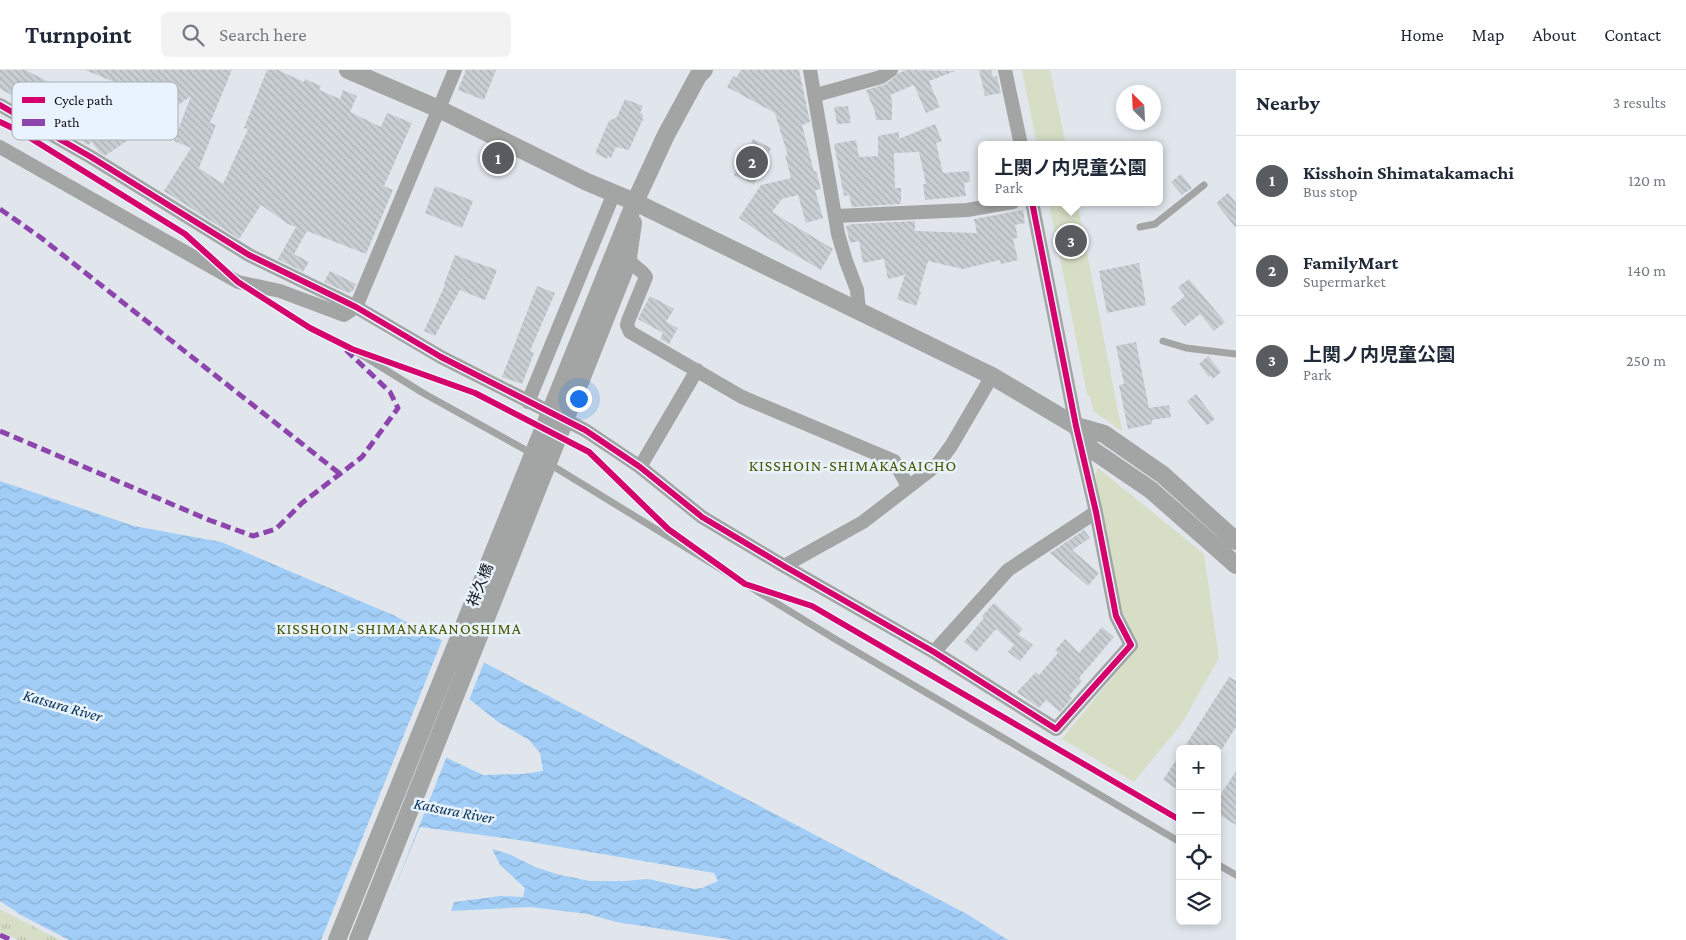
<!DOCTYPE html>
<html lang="en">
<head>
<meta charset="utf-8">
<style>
  :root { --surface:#fff; --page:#f2f2f3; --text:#1f2937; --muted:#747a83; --line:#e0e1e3; --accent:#585c60 }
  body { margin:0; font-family:"Crimson Pro","Noto Sans JP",serif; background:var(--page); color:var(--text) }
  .controls { position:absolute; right:15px; bottom:15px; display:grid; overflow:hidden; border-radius:8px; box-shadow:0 2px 8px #0003 }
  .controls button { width:45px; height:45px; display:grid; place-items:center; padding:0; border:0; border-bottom:1px solid var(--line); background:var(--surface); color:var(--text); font:25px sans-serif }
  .compass { position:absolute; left:1116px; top:15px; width:45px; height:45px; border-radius:50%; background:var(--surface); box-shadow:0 2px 8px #0003; rotate:336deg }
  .you { position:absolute; left:578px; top:328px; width:18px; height:18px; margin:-12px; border:4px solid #fff; border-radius:50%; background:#1a73e8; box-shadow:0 0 0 8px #1a73e833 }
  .badge { display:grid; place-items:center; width:32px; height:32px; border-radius:50%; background:var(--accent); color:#fff; font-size:16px; font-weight:700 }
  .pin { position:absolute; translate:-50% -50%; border:2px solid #fff; box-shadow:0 1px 5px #0006 }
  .popup { position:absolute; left:978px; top:71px; width:185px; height:65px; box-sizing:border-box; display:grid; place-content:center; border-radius:8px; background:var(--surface); filter:drop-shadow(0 1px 4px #0005); font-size:16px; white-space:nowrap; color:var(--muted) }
  .popup b { font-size:19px; color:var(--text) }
  .popup::after { content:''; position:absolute; left:50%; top:100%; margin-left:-10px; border:10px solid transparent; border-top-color:var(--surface) }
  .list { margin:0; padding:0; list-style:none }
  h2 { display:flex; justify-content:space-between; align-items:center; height:65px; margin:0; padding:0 20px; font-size:21px }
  h2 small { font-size:16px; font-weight:400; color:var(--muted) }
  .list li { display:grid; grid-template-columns:32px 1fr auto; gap:15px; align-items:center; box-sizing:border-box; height:90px; padding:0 20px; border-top:1px solid var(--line) }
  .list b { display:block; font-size:19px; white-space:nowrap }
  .list p { margin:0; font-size:16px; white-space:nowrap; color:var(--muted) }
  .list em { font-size:16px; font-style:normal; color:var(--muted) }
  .icon { flex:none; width:28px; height:28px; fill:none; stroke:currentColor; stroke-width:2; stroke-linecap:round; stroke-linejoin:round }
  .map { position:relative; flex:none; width:1236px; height:870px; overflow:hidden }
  header { display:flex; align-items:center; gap:30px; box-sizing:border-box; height:70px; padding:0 25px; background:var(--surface); border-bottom:1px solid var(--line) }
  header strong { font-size:24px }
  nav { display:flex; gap:28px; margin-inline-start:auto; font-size:18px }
  .search { width:350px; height:45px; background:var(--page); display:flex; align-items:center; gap:12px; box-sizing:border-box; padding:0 18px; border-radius:8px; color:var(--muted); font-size:19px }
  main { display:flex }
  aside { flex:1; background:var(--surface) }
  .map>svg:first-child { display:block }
  .grass { fill:url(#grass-tufts) }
  .green { fill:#d6dfc6 }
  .water { fill:url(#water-waves); fill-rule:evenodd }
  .pier { fill:#e0e6ec }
  .building { fill:url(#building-back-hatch) }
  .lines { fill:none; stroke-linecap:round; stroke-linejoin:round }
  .service { stroke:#a3a5a5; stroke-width:7 }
  .minor { stroke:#a3a5a5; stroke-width:14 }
  .tertiary { stroke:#a3a5a5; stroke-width:18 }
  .tertiary-bridge { stroke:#a3a5a5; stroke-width:18 }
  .quiet { stroke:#8e44ad; stroke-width:5; stroke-dasharray:10 5; stroke-linecap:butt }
  .cycleway-casing { stroke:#e9f3fd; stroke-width:9 }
  .cycleway { stroke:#d6006c; stroke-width:6 }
  .labels { text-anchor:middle; stroke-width:5; stroke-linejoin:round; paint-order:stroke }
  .street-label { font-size:15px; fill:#0f1215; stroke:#e9f3fd }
  .neighbourhood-label { font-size:16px; letter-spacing:1px; fill:#4b5703; stroke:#e9f3fd }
  .water-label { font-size:16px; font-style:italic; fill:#012d51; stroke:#e9f3fd }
  .key { fill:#e9f3fd; stroke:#a8b0b7; stroke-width:1 }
  .key-label { font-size:14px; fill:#0f1215 }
</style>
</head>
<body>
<header>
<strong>Turnpoint</strong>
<div class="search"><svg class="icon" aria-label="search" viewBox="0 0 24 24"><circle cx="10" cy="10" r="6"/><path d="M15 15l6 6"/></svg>Search here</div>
<nav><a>Home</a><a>Map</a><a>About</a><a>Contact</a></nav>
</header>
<main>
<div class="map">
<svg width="1236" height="870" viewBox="0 0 1236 870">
  <defs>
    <pattern id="grass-tufts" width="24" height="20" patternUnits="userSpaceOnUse" patternTransform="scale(1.25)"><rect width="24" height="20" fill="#d6dfc6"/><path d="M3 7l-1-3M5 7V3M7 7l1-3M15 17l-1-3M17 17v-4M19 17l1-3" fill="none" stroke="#b6bea9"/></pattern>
    <pattern id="water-waves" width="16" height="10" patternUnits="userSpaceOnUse" patternTransform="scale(1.25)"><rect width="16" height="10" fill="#a2cdf6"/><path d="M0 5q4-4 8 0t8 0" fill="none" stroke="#8aafd2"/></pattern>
    <pattern id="building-back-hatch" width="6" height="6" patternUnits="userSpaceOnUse" patternTransform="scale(1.25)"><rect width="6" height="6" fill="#c9ced3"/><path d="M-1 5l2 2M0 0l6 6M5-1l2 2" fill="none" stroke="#abb0b4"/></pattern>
  </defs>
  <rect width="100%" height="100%" fill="#e0e6ec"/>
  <path class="grass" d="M0 839 3 841 60 870H19L0 862Z"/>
  <path class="green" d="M1022 0H1050L1066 75H1037Z
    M1049 132H1077L1122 361 1093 341 1090 327 1087 324Z
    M1098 398 1204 484 1219 588 1182 653 1134 712 1062 669 1139 575 1131 563 1121 538 1095 405Z"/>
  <path class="water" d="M0 411 134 456 221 472 393 545 967 844 1008 870H733L616 852 588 844 530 837 451 841 454 832 500 826 523 827 525 818 500 795 492 779 509 784 535 797 560 805 590 811H625L648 809 694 819 702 818 718 811 714 803 519 770 420 757 373 870H69L21 845 0 831ZM468 628 498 652 529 670 540 683 543 701 522 704 483 705 445 687Z"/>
  <path class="pier" d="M443 568 485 590 374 870H321Z"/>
  <path class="building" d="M0 0H25L59 17 100 49 139 22 85 0H232L210 53 216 55 199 98 223 114 248 59 244 58 267 0H278L304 12 305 9 321 16 319 20 340 29 343 20 357 26 350 42 381 57 387 43 412 53 384 116 393 120 366 184 307 161 294 184 309 192 303 202 278 189 296 157 288 154 261 135 239 169 164 121 191 78 174 71 191 26 105 86 99 82 92 72 88 75 85 73 46 42 0 19Z
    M466 0H496L484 30 458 20Z
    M741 0H799L810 52 802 55 814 102 816 101 821 119 815 120 823 148 806 153 798 125 782 129 772 142 833 179 821 200 772 171 739 148 761 115 791 108 785 85 788 86 775 43 727 17 733 6 736 8Z
    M906 0 955 1 929 11 940 37 926 43 914 15 890 25 892 30V50H876L875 42 866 20 886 14 899 3Z
    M979 0H991L993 7 997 6 1001 23 985 26Z
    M625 29 643 36 640 43 643 44V49L629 80 616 77 611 88 608 86 607 89 595 83 609 51 617 47Z
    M848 36 851 53 837 54 834 37Z
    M935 54 942 71 936 73 943 103 969 101 970 112 964 113 966 126 925 130 923 114H926L919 82 894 83 895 118H901V134L852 137 849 125 844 126 834 74 856 70 859 87 878 86V66L899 62V69Z
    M753 69 771 78 754 114 734 105 747 78 748 79Z
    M1181 104 1192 118 1182 125 1171 112Z
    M435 116 473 131 462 158 425 143Z
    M1228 123 1236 133V158L1216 133Z
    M1023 140 1025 153 1015 155 1018 168 1013 169 1018 190 1001 194 1000 190 963 199 928 191 919 222H921L916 236 897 229 905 205 888 209 884 189 863 193 859 171 850 173 846 156 853 154 915 151V161L977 163 974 149Z
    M455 185 497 200 485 230 460 220 435 266 424 261 445 215 444 214Z
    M1139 193 1146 235 1107 243 1099 201Z
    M330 201 356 214 353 221 348 223 324 212Z
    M1189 209 1225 252 1214 261 1200 244 1185 256 1170 238 1185 226 1178 217Z
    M537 216 555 223 530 281 534 283 522 314 502 307Z
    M650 226 674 239 666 252 678 258 669 274 660 269 663 263 638 249Z
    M1136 272 1149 338 1169 335 1171 347 1152 350V354L1128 359 1119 315 1124 314 1116 276Z
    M1208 286 1221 302 1213 309 1211 306 1209 307 1199 294Z
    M1196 324 1215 349 1207 355 1187 331Z
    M1084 460 1090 468 1072 480 1099 503 1088 516 1050 483Z
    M994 533 1023 559 1018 564 1033 575 1020 591 1008 582 1014 575 996 559 976 582 964 572 984 548 982 546Z
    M1102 557 1114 567 1079 608 1082 611 1069 626 1072 628 1060 642 1046 630 1039 638 1017 622 1036 602 1039 605 1058 583 1055 580 1065 569 1079 583Z
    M1229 607 1236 611V657L1222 679H1183Z
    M1180 684V721L1163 710Z
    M1236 701V755L1217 743V730Z"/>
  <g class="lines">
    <path class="service" d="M1140 157 1155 154 1204 115
      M1163 271 1186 278 1236 284
      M352 279 423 323 533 384
      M548 393 835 569 1180 772
      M1217 794 1236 805"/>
    <path class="minor" d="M810 0 838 164 846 191 857 220 859 241
      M1005 0 1021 75
      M816 25 881 7 891 0
      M0 35 91 87 249 185 356 237 441 287 585 360 640 397 702 447 784 496 934 582 1056 659 1131 575 1116 546 1096 442 1076 356 1032 132
      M0 77 238 212 280 221 344 245 356 237 455 0
      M836 146 967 140 1013 132
      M629 189C634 199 641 198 646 207L628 251 627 255 630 262 742 327 894 391 908 416
      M528 332 614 123
      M640 397 697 300
      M784 496 863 452 937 395 951 376 992 306
      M934 582 1008 500 1096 442"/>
    <path class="tertiary" d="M348 0 439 39 587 112 635 132 992 306 1076 356 1104 364 1163 405 1236 471
      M612 189 635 132 666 65 698 6 704 0
      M627 194 633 153
      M1076 356 1091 379 1151 420 1236 495"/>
    <path class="tertiary-bridge" d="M337 870 612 189
      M358 870 627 194"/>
    <path class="quiet" d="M0 139 40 167 339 403
      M0 361 209 450 253 466 276 459 302 433 362 387 398 338 390 322 346 280
      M0 865 11 870"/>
    <defs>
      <path id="cycleway" d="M0 35 91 87 249 185 356 237 441 287 585 360 640 397 702 447 784 496 934 582 1056 659 1131 575 1116 546 1096 442 1076 356 1032 132
        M0 52 19 61 185 164 238 212 310 258 352 279 475 323 589 382 668 459 745 514 812 536 1180 750"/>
    </defs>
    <use href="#cycleway" class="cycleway-casing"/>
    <use href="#cycleway" class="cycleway"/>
  </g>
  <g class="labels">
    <g class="street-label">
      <text transform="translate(480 515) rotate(-68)" y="5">祥久橋</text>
    </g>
    <g class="neighbourhood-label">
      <text x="853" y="401">KISSHOIN-SHIMAKASAICHO</text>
      <text x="399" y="564">KISSHOIN-SHIMANAKANOSHIMA</text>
    </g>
    <g class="water-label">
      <text transform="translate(63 635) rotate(16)" y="6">Katsura River</text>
      <text transform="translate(454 740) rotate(11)" y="6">Katsura River</text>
    </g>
  </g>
  <rect x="12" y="12" width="166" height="58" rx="8" class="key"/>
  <rect x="22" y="27" width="23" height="6" fill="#d6006c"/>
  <rect x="22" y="49" width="23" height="7" fill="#8e44ad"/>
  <g class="key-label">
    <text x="54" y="35">Cycle path</text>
    <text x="54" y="57">Path</text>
  </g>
</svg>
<div class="controls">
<button>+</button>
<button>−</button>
<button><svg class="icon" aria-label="locate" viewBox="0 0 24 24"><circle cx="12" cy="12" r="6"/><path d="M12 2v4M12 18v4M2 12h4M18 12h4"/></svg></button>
<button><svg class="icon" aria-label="layers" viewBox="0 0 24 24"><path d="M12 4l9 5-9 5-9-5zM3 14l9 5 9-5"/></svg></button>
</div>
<svg class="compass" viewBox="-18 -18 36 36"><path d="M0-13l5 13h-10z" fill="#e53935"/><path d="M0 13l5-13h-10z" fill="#747a83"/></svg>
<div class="you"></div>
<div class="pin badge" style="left:498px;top:88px">1</div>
<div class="pin badge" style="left:752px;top:92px">2</div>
<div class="pin badge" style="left:1071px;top:171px">3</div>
<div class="popup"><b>上関ノ内児童公園</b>Park</div>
</div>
<aside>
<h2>Nearby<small>3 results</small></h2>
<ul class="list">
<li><span class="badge">1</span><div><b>Kisshoin Shimatakamachi</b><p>Bus stop</p></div><em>120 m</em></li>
<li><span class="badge">2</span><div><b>FamilyMart</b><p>Supermarket</p></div><em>140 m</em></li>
<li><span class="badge">3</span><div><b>上関ノ内児童公園</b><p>Park</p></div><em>250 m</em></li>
</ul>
</aside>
</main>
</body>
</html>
